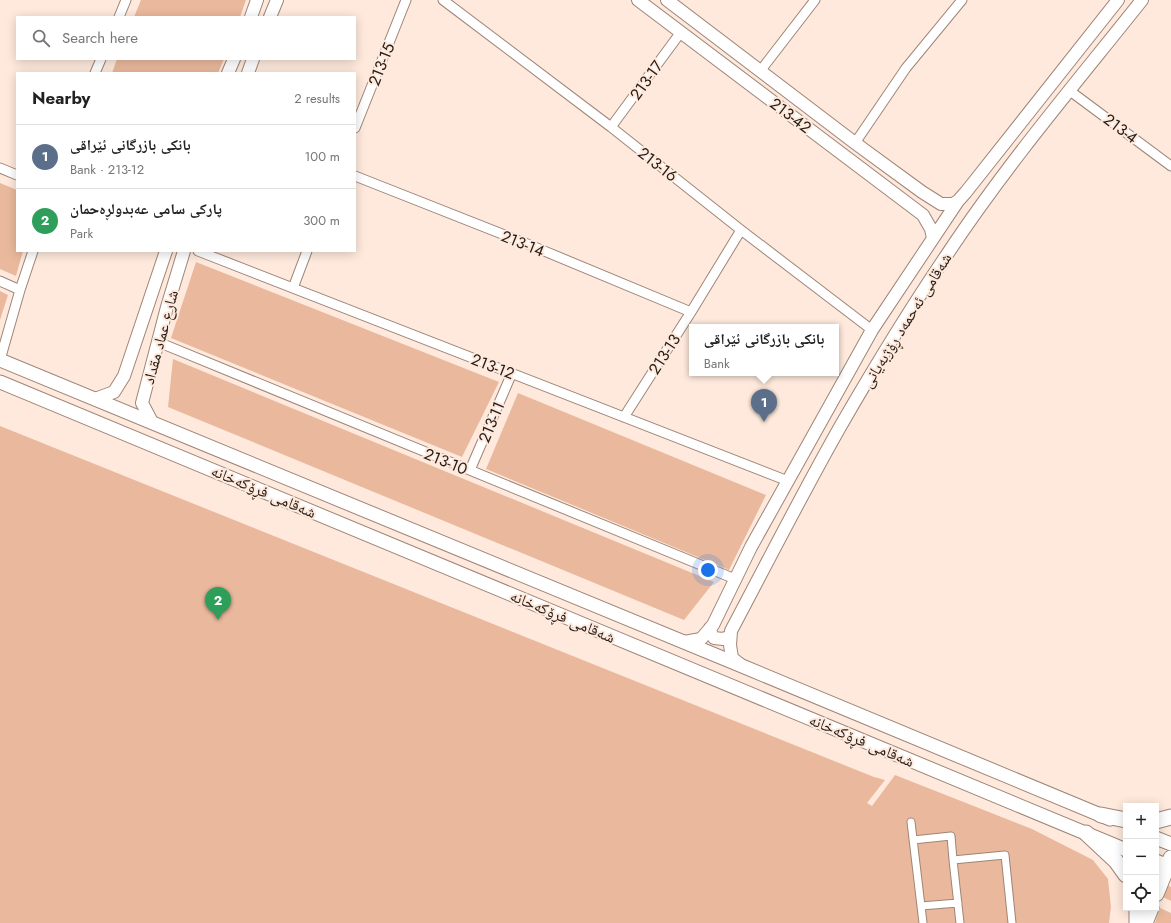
<!DOCTYPE html>
<html lang="en">
<head>
<meta charset="utf-8">
<style>
  :root { --surface:#fff; --page:#f6f6f6; --text:#222; --muted:#767676; --line:#e0e0e0; --accent:#2b64d1 }
  body { margin:0; font-family:Jost,"Noto Naskh Arabic",sans-serif; background:var(--page); color:var(--text) }
  .controls { position:absolute; right:12px; bottom:12px; display:grid; overflow:hidden; border-radius:0px; box-shadow:0 2px 10px #0003 }
  .controls button { width:36px; height:36px; display:grid; place-items:center; padding:0; border:0; border-bottom:1px solid var(--line); background:var(--surface); color:var(--text); font:20px sans-serif }
  .you { position:absolute; left:708px; top:570px; width:14px; height:14px; margin:-10px; border:3px solid #fff; border-radius:50%; background:#1a73e8; box-shadow:0 0 0 6px #1a73e833 }
  .badge { display:grid; place-items:center; width:26px; height:26px; border-radius:50%; background:var(--accent); color:#fff; font-size:13px; font-weight:700 }
  .pin { position:absolute; translate:-50% -33px; filter:drop-shadow(0 1px 2px #0008) }
  .pin::after { content:''; position:absolute; top:21px; width:14px; height:12px; background:inherit; clip-path:polygon(0 0,100% 0,50% 100%) }
  .popup { position:absolute; left:689px; top:324px; width:150px; height:52px; box-sizing:border-box; display:grid; place-content:center; border-radius:0px; background:var(--surface); filter:drop-shadow(0 1px 3px #0005); font-size:13px; white-space:nowrap; color:var(--muted) }
  .popup b { font-size:15px; color:var(--text) }
  .popup::after { content:''; position:absolute; left:50%; top:100%; margin-left:-8px; border:8px solid transparent; border-top-color:var(--surface) }
  .list { margin:0; padding:0; list-style:none }
  h2 { display:flex; justify-content:space-between; align-items:center; height:52px; margin:0; padding:0 16px; font-size:17px }
  h2 small { font-size:13px; font-weight:400; color:var(--muted) }
  .list li { display:grid; grid-template-columns:26px 1fr auto; gap:12px; align-items:center; box-sizing:border-box; height:64px; padding:0 16px; border-top:1px solid var(--line) }
  .list b { display:block; font-size:15px; white-space:nowrap }
  .list p { margin:0; font-size:13px; white-space:nowrap; color:var(--muted) }
  .list em { font-size:13px; font-style:normal; color:var(--muted) }
  .icon { flex:none; width:22px; height:22px; fill:none; stroke:currentColor; stroke-width:2; stroke-linecap:round; stroke-linejoin:round }
  .map { position:relative; flex:none; width:1171px; height:923px; overflow:hidden }
  .search { position:absolute; background:var(--surface); box-shadow:0 2px 10px #0003; left:16px; top:16px; width:340px; height:44px; display:flex; align-items:center; gap:10px; box-sizing:border-box; padding:0 14px; border-radius:0px; color:var(--muted); font-size:15px }
  .panel { position:absolute; background:var(--surface); box-shadow:0 2px 10px #0003; left:16px; top:72px; width:340px; height:180px; border-radius:0px }
  .map>svg:first-child { display:block }
  .green { fill:#eab99d }
  .lines { fill:none; stroke-linecap:round; stroke-linejoin:round }
  .pedestrian-casing { stroke:#9e8577; stroke-width:9 }
  .minor-casing { stroke:#9e8577; stroke-width:11 }
  .tertiary-casing { stroke:#9e8577; stroke-width:14 }
  .secondary-casing { stroke:#9e8577; stroke-width:15 }
  .trunk-casing { stroke:#9e8577; stroke-width:17 }
  .pedestrian { stroke:#fff; stroke-width:7 }
  .minor { stroke:#fff; stroke-width:9 }
  .tertiary { stroke:#fff; stroke-width:12 }
  .secondary { stroke:#fff; stroke-width:13 }
  .trunk { stroke:#fff; stroke-width:15 }
  .labels { text-anchor:middle; stroke-width:4; stroke-linejoin:round; paint-order:stroke }
  .street-label { font-size:16px; fill:#251c16; stroke:#fee9dc }
</style>
</head>
<body>
<div class="map">
<svg width="1171" height="923" viewBox="0 0 1171 923">
  <rect width="100%" height="100%" fill="#fee9dc"/>
  <path class="green" d="M141 0H246L240 17H134Z
    M117 59H224L218 73H112Z
    M0 183 17 190V251H23L16 276 0 269Z
    M196 262 499 382 462 457 171 338Z
    M0 291 8 295 0 320Z
    M173 359 714 582 684 620 168 407Z
    M518 393 766 495 729 570 486 469Z
    M0 426 874 777 885 780 867 803 872 806 895 775 1032 829 1093 860 1108 879 1111 907 1109 923H0Z
    M1167 885 1171 887V901L1163 897Z
    M1160 908 1171 913V923H1155Z"/>
  <g class="lines">
    <defs>
      <path id="pedestrian" d="M911 822 923 923
        M913 840 951 836 953 860
        M921 906 958 903
        M960 923 953 860 1005 855 1012 923"/>
      <path id="minor" d="M443 0 611 127 741 230 872 330
        M119 17 126 0
        M761 70 815 0
        M95 73 101 59
        M1070 91 1171 166
        M611 127 681 32
        M355 128 406 0
        M855 143 906 68 962 0
        M0 168 17 175
        M355 176 525 243 691 312
        M198 251 788 481
        M0 281 20 290
        M293 288 307 251
        M158 342 735 579
        M0 360 20 290 33 251
        M624 417 691 312 741 230
        M470 470 512 373"/>
      <path id="tertiary" d="M638 0 923 215 931 229 933 238
        M667 0 855 143 922 192 941 204H953L958 201
        M251 17 257 0
        M270 17 277 0
        M228 73 234 59
        M248 73 253 59
        M95 399 114 392 124 376 166 251
        M152 422 142 403 167 307 184 251
        M710 628 711 633 714 638 723 639 729 637
        M684 642 701 639 713 625 751 547 872 330 958 201 966 192 1118 0
        M741 665 732 658 730 645 731 631C767 563 802 494 840 427 874 368 910 309 948 253 1007 164 1076 83 1142 0"/>
      <path id="secondary" d="M0 360 742 666 1110 819
        M0 382 1126 850
        M1156 838 1171 844
        M1156 861 1168 866"/>
      <path id="trunk" d="M1101 815 1126 820
        M1156 821 1171 817
        M1086 833 1116 861 1126 875
        M1156 894 1171 858
        M1137 908V923
        M1145 923 1151 908"/>
    </defs>
    <use href="#pedestrian" class="pedestrian-casing"/>
    <use href="#minor" class="minor-casing"/>
    <use href="#tertiary" class="tertiary-casing"/>
    <use href="#secondary" class="secondary-casing"/>
    <use href="#trunk" class="trunk-casing"/>
    <use href="#pedestrian" class="pedestrian"/>
    <use href="#minor" class="minor"/>
    <use href="#tertiary" class="tertiary"/>
    <use href="#secondary" class="secondary"/>
    <use href="#trunk" class="trunk"/>
  </g>
  <g class="labels">
    <g class="street-label">
      <text transform="translate(381 64) rotate(-68)" y="6">213-15</text>
      <text transform="translate(646 80) rotate(-54)" y="6">213-17</text>
      <text transform="translate(791 115) rotate(37)" y="6">213-42</text>
      <text transform="translate(1121 128) rotate(37)" y="6">213-4</text>
      <text transform="translate(658 164) rotate(38)" y="6">213-16</text>
      <text transform="translate(523 243) rotate(22)" y="6">213-14</text>
      <text transform="translate(906 320) rotate(-58)" y="6">شەقامی ئەحمەد ڕۆژبەیانی</text>
      <text transform="translate(160 337) rotate(-75)" y="6">شارع عماد مقداد</text>
      <text transform="translate(664 354) rotate(-57)" y="6">213-13</text>
      <text transform="translate(493 366) rotate(21)" y="6">213-12</text>
      <text transform="translate(491 422) rotate(-67)" y="6">213-11</text>
      <text transform="translate(446 461) rotate(22)" y="6">213-10</text>
      <text transform="translate(264 491) rotate(23)" y="6">شەقامی فڕۆکەخانە</text>
      <text transform="translate(563 616) rotate(23)" y="6">شەقامی فڕۆکەخانە</text>
      <text transform="translate(862 740) rotate(23)" y="6">شەقامی فڕۆکەخانە</text>
    </g>
  </g>
</svg>
<div class="controls">
<button>+</button>
<button>−</button>
<button><svg class="icon" aria-label="locate" viewBox="0 0 24 24"><circle cx="12" cy="12" r="6"/><path d="M12 2v4M12 18v4M2 12h4M18 12h4"/></svg></button>
</div>
<div class="you"></div>
<div class="pin badge" style="left:764px;top:422px;background:#5c6f8a">1</div>
<div class="popup"><b>بانکی بازرگانی ئێراقی</b>Bank</div>
<div class="pin badge" style="left:218px;top:620px;background:#2e9e5b">2</div>
<div class="search"><svg class="icon" aria-label="search" viewBox="0 0 24 24"><circle cx="10" cy="10" r="6"/><path d="M15 15l6 6"/></svg>Search here</div>
<section class="panel">
<h2>Nearby<small>2 results</small></h2>
<ul class="list">
<li><span class="badge" style="background:#5c6f8a">1</span><div><b>بانکی بازرگانی ئێراقی</b><p>Bank · 213-12</p></div><em>100 m</em></li>
<li><span class="badge" style="background:#2e9e5b">2</span><div><b>پارکی سامی عەبدولڕەحمان</b><p>Park</p></div><em>300 m</em></li>
</ul>
</section>
</div>
</body>
</html>
